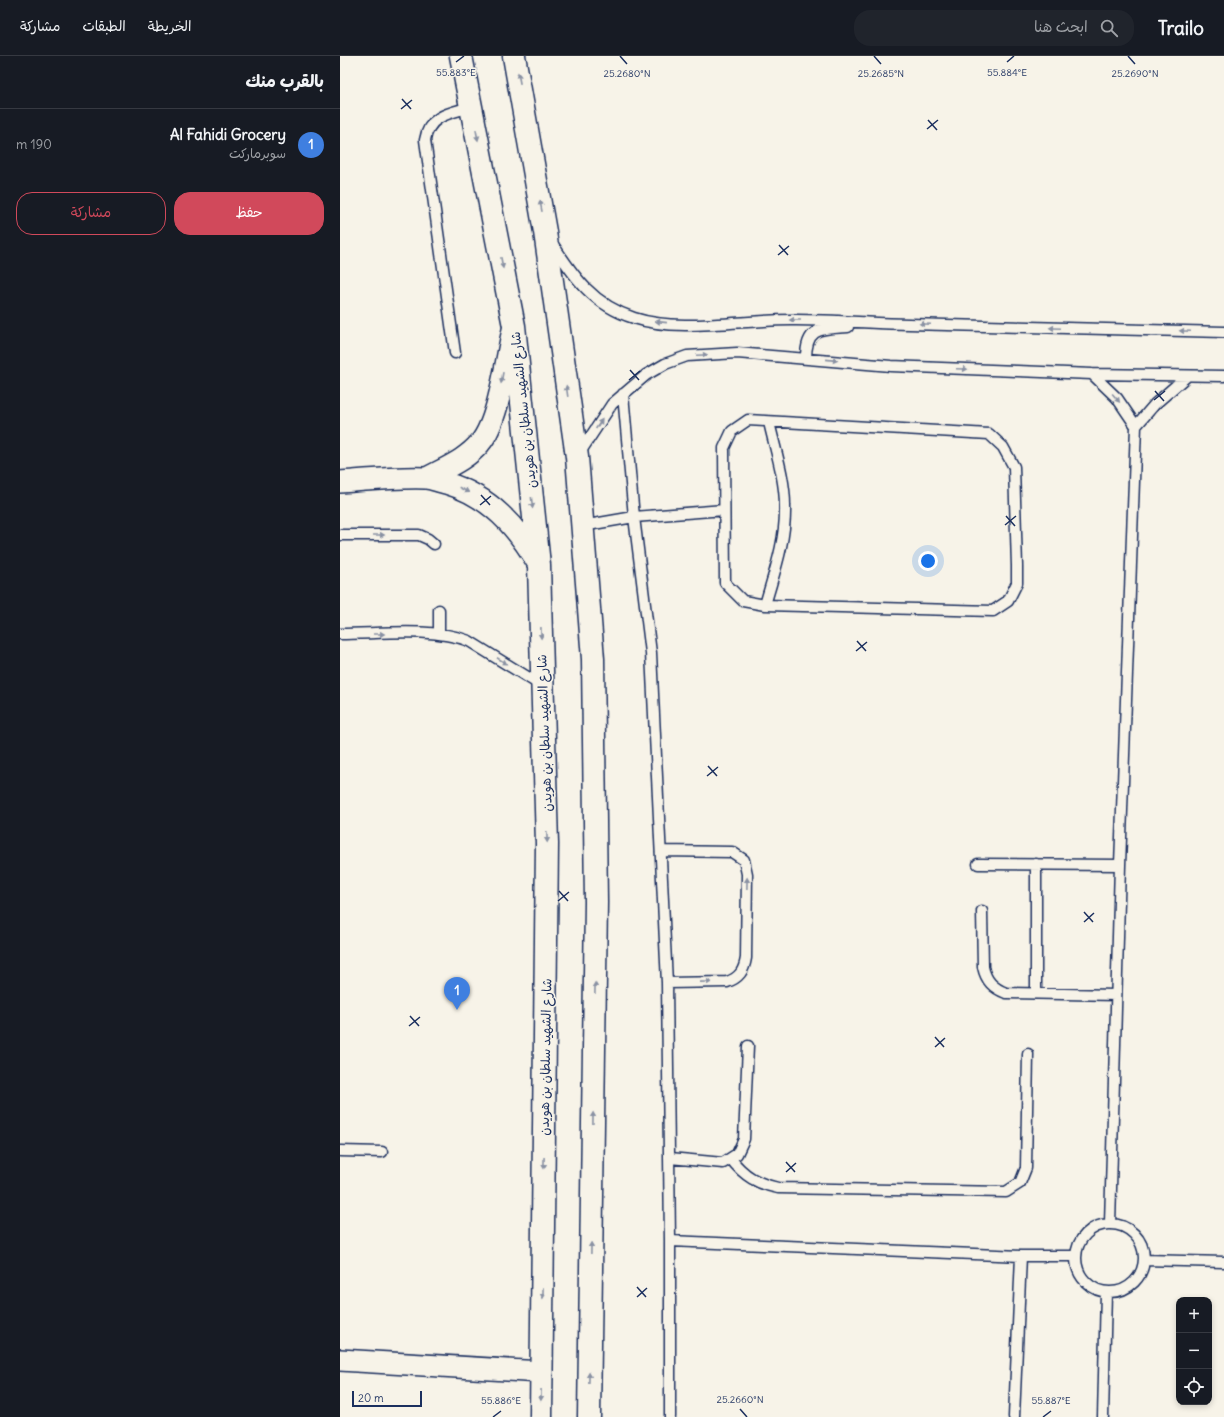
<!DOCTYPE html>
<html lang="ar">
<head>
<meta charset="utf-8">
<style>
  :root { --surface:#171b24; --page:#20242c; --text:#f1f3f6; --muted:#9ea1a6; --line:#363941; --accent:#d1495b }
  body { margin:0; font-family:Delius,"Playpen Sans Arabic",sans-serif; background:var(--page); color:var(--text); direction:rtl }
  .controls { position:absolute; right:12px; bottom:12px; display:grid; overflow:hidden; border-radius:8px; box-shadow:0 2px 6px #0003 }
  .controls button { width:36px; height:36px; display:grid; place-items:center; padding:0; border:0; border-bottom:1px solid var(--line); background:var(--surface); color:var(--text); font:20px sans-serif }
  .scale { position:absolute; left:12px; bottom:10px; width:70px; box-sizing:border-box; padding-left:4px; border:2px solid #1b2f5e; border-top:0; font-size:11px; line-height:14px; white-space:nowrap; color:#1b2f5e; -webkit-text-stroke:3px #f7f3e8; paint-order:stroke }
  .you { position:absolute; left:588px; top:505px; width:14px; height:14px; margin:-10px; border:3px solid #fff; border-radius:50%; background:#1a73e8; box-shadow:0 0 0 6px #1a73e833 }
  .badge { display:grid; place-items:center; width:26px; height:26px; border-radius:50%; background:var(--accent); color:#fff; font-size:13px; font-weight:700 }
  .pin { position:absolute; translate:-50% -33px; filter:drop-shadow(0 1px 2px #0008) }
  .pin::after { content:''; position:absolute; top:21px; width:14px; height:12px; background:inherit; clip-path:polygon(0 0,100% 0,50% 100%) }
  .list { margin:0; padding:0; list-style:none }
  h2 { display:flex; justify-content:space-between; align-items:center; height:52px; margin:0; padding:0 16px; font-size:17px }
  h2 small { font-size:13px; font-weight:400; color:var(--muted) }
  .list li { display:grid; grid-template-columns:26px 1fr auto; gap:12px; align-items:center; box-sizing:border-box; height:72px; padding:0 16px; border-top:1px solid var(--line) }
  .list b { display:block; font-size:15px; white-space:nowrap }
  .list p { margin:0; font-size:13px; white-space:nowrap; color:var(--muted) }
  .list em { font-size:13px; font-style:normal; color:var(--muted) }
  .actions { display:flex; gap:8px; padding:12px 16px }
  .actions a { flex:1; padding:9px 0; border:1px solid var(--accent); border-radius:16px; text-align:center; font-size:14px; color:var(--accent) }
  .actions .main { background:var(--accent); color:#fff }
  .icon { flex:none; width:22px; height:22px; fill:none; stroke:currentColor; stroke-width:2; stroke-linecap:round; stroke-linejoin:round }
  .map { position:relative; flex:none; width:884px; height:1361px; overflow:hidden; direction:ltr }
  header { display:flex; align-items:center; gap:24px; box-sizing:border-box; height:56px; padding:0 20px; background:var(--surface); border-bottom:1px solid var(--line) }
  header strong { font-size:19px }
  nav { display:flex; gap:22px; margin-inline-start:auto; font-size:14px }
  .search { width:280px; height:36px; background:var(--page); display:flex; align-items:center; gap:10px; box-sizing:border-box; padding:0 14px; border-radius:16px; color:var(--muted); font-size:15px }
  main { display:flex }
  aside { flex:1; background:var(--surface) }
  .map>svg:first-child { display:block }
  .lines { fill:none; stroke-linecap:round; stroke-linejoin:round }
  .service-casing { stroke:#1b2f5e; stroke-width:13 }
  .minor-casing { stroke:#1b2f5e; stroke-width:24 }
  .trunk-casing { stroke:#1b2f5e; stroke-width:25 }
  .service { stroke:#f7f3e8; stroke-width:10 }
  .minor { stroke:#f7f3e8; stroke-width:21 }
  .trunk { stroke:#f7f3e8; stroke-width:22 }
  .oneway { fill:#8991a3 }
  .ticks { fill:none; stroke:#1b2f5e; stroke-width:1.5 }
  .labels { text-anchor:middle; stroke-width:3; stroke-linejoin:round; paint-order:stroke }
  .street-label { font-size:13px; fill:#1b2f5e; stroke:#f7f3e8 }
  .ticks-label { font-size:10px; text-anchor:middle; fill:#1b2f5e; stroke:#f7f3e8; stroke-width:3; stroke-linejoin:round; paint-order:stroke }
</style>
</head>
<body>
<header>
<strong>Trailo</strong>
<div class="search"><svg class="icon" aria-label="search" viewBox="0 0 24 24"><circle cx="10" cy="10" r="6"/><path d="M15 15l6 6"/></svg>ابحث هنا</div>
<nav><a>الخريطة</a><a>الطبقات</a><a>مشاركة</a></nav>
</header>
<main>
<div class="map">
<svg width="884" height="1361" viewBox="0 0 884 1361">
  <rect width="100%" height="100%" fill="#f7f3e8"/>
  <filter id="ink" filterUnits="userSpaceOnUse"><feTurbulence type="fractalNoise" baseFrequency=".025" numOctaves="2"/><feDisplacementMap in="SourceGraphic" scale="8" xChannelSelector="R" yChannelSelector="G"/><feConvolveMatrix kernelMatrix="1 2 1 2 8 2 1 2 1" color-interpolation-filters="sRGB"/></filter>
  <g filter="url(#ink)">
    <g class="lines">
      <defs>
        <path id="service" d="M212 187C234 221 253 249 294 262 339 277 407 263 456 264 494 264 531 267 569 268 674 271 779 273 884 276
          M115 297 85 84C89 59 110 57 131 51
          M466 302C466 270 482 273 508 271
          M752 318 777 342 796 370 780 809 770 1168
          M283 338 294 461 311 597 327 927 330 1185V1361
          M408 364 649 378 663 391 674 411 677 510V527L668 545 653 555 425 549 403 545 385 527 384 392 392 375Z
          M796 370 815 348 847 320
          M239 398 272 348 306 319 325 308 347 300 397 297 551 310 752 318 884 320
          M242 470 294 461 384 454
          M0 479H79L88 483 94 488
          M425 549C434 517 446 485 445 450 445 422 435 393 429 366
          M99 554V577
          M0 578C39 578 92 571 129 585L202 630
          M321 795 392 796 404 804 407 818 406 902C404 915 399 922 387 926L327 927
          M638 808 780 809
          M642 855 643 911C646 925 653 932 666 937L776 939
          M696 937V808
          M0 1095 42 1096
          M330 1102 383 1107 397 1098 404 1083 408 990
          M391 1103C404 1120 418 1128 438 1132L666 1136 680 1127 686 1112 688 998
          M736 1202a34 34 0 1 1 68 0a34 34 0 1 1-68 0Z
          M330 1185 681 1200H736
          M804 1204 884 1206
          M674 1361 681 1200
          M763 1361 766 1236"/>
        <path id="minor" d="M87 422C105 412 126 404 140 387 159 365 166 303 173 274
          M0 426C28 424 57 421 85 422 92 422 99 426 106 427 150 440 177 471 199 509
          M0 1304 202 1316"/>
        <path id="trunk" d="M121 0 174 270 199 509 207 788 201 1361
          M174 0 205 176 237 401 253 603 256 846 249 1361"/>
      </defs>
      <use href="#service" class="service-casing"/>
      <use href="#minor" class="minor-casing"/>
      <use href="#trunk" class="trunk-casing"/>
      <use href="#service" class="service"/>
      <use href="#minor" class="minor"/>
      <use href="#trunk" class="trunk"/>
    </g>
    <defs><path id="oneway-solid" d="M-6-.8H1V-3.2L6.5 0L1 3.2V.8H-6Z"/></defs>
    <g class="oneway">
      <use href="#oneway-solid" transform="translate(179 22) rotate(-101)"/>
      <use href="#oneway-solid" transform="translate(137 79) rotate(79)"/>
      <use href="#oneway-solid" transform="translate(201 150) rotate(-100)"/>
      <use href="#oneway-solid" transform="translate(162 207) rotate(79)"/>
      <use href="#oneway-solid" transform="translate(455 264) rotate(-180)"/>
      <use href="#oneway-solid" transform="translate(321 266) rotate(-174)"/>
      <use href="#oneway-solid" transform="translate(585 268) rotate(-178)"/>
      <use href="#oneway-solid" transform="translate(715 272) rotate(-178)"/>
      <use href="#oneway-solid" transform="translate(845 275) rotate(-178)"/>
      <use href="#oneway-solid" transform="translate(362 299) rotate(-3)"/>
      <use href="#oneway-solid" transform="translate(492 304) rotate(6)"/>
      <use href="#oneway-solid" transform="translate(622 313) rotate(2)"/>
      <use href="#oneway-solid" transform="translate(162 322) rotate(100)"/>
      <use href="#oneway-solid" transform="translate(227 335) rotate(-98)"/>
      <use href="#oneway-solid" transform="translate(776 342) rotate(50)"/>
      <use href="#oneway-solid" transform="translate(259 368) rotate(-56)"/>
      <use href="#oneway-solid" transform="translate(124 434) rotate(27)"/>
      <use href="#oneway-solid" transform="translate(192 447) rotate(84)"/>
      <use href="#oneway-solid" transform="translate(39 479)"/>
      <use href="#oneway-solid" transform="translate(201 577) rotate(89)"/>
      <use href="#oneway-solid" transform="translate(39 578)"/>
      <use href="#oneway-solid" transform="translate(162 605) rotate(33)"/>
      <use href="#oneway-solid" transform="translate(207 781) rotate(88)"/>
      <use href="#oneway-solid" transform="translate(407 827) rotate(-89)"/>
      <use href="#oneway-solid" transform="translate(366 926) rotate(-1)"/>
      <use href="#oneway-solid" transform="translate(255 932) rotate(-89)"/>
      <use href="#oneway-solid" transform="translate(253 1062) rotate(-89)"/>
      <use href="#oneway-solid" transform="translate(204 1107) rotate(91)"/>
      <use href="#oneway-solid" transform="translate(251 1192) rotate(-89)"/>
      <use href="#oneway-solid" transform="translate(203 1237) rotate(91)"/>
      <use href="#oneway-solid" transform="translate(249 1322) rotate(-89)"/>
      <use href="#oneway-solid" transform="translate(201 1339) rotate(91)"/>
    </g>
  </g>
  <path class="ticks" d="M280 0 287 8M534 0 541 8M788 0 795 8M116 6 124 0M667 6 674 0M62 43 71 53M61 53 72 44M588 64 597 74M587 73 598 64M439 189 448 199M438 199 449 190M290 314 299 324M289 324 300 315M815 335 824 345M814 344 825 335M141 439 150 449M140 449 151 440M666 460 675 470M665 469 676 460M517 585 526 595M516 595 527 586M368 710 377 720M367 720 378 711M219 835 228 845M218 845 229 836M744 856 753 866M744 866 754 857M70 960 79 970M69 970 80 961M595 981 604 991M595 991 605 982M446 1106 455 1116M446 1116 456 1107M297 1231 306 1241M297 1241 307 1232M400 1353 407 1361M153 1361 161 1355M703 1361 711 1355"/>
  <g class="labels">
    <g class="street-label">
      <text transform="translate(183 354) rotate(-96)" y="5">شارع الشهيد سلطان بن هويدن</text>
      <text transform="translate(204 677) rotate(-92)" y="5">شارع الشهيد سلطان بن هويدن</text>
      <text transform="translate(205 1001) rotate(-89)" y="5">شارع الشهيد سلطان بن هويدن</text>
    </g>
  </g>
  <g class="ticks-label">
    <text x="116" y="20">55.883°E</text>
    <text x="667" y="20">55.884°E</text>
    <text x="287" y="21">25.2680°N</text>
    <text x="541" y="21">25.2685°N</text>
    <text x="795" y="21">25.2690°N</text>
    <text x="400" y="1347">25.2660°N</text>
    <text x="161" y="1348">55.886°E</text>
    <text x="711" y="1348">55.887°E</text>
  </g>
</svg>
<div class="controls">
<button>+</button>
<button>−</button>
<button><svg class="icon" aria-label="locate" viewBox="0 0 24 24"><circle cx="12" cy="12" r="6"/><path d="M12 2v4M12 18v4M2 12h4M18 12h4"/></svg></button>
</div>
<div class="scale">20 m</div>
<div class="you"></div>
<div class="pin badge" style="left:117px;top:954px;background:#3f7fe0">1</div>
</div>
<aside>
<h2>بالقرب منك<small></small></h2>
<ul class="list">
<li><span class="badge" style="background:#3f7fe0">1</span><div><b>Al Fahidi Grocery</b><p>سوبرماركت</p></div><em>190 m</em></li>
</ul>
<div class="actions"><a class="main">حفظ</a><a>مشاركة</a></div>
</aside>
</main>
</body>
</html>
